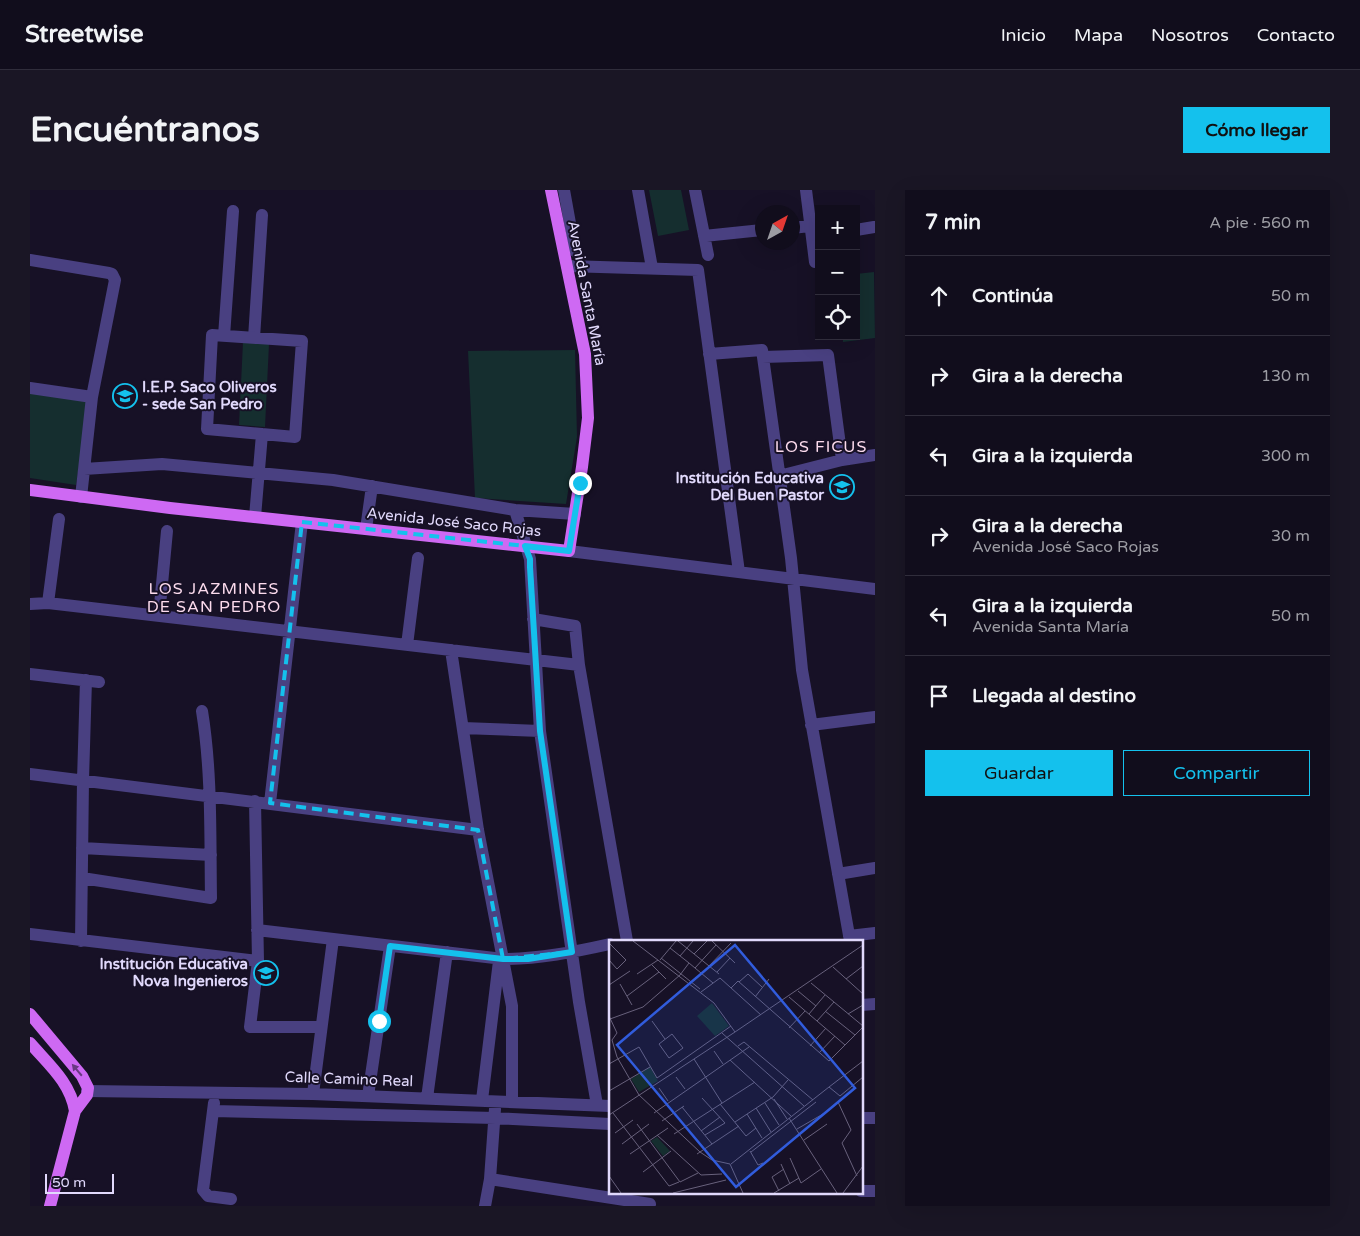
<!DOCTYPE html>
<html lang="es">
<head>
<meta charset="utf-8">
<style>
  :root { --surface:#110d1c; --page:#1a1625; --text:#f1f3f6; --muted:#9c9ca3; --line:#302d3b; --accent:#14c1ed }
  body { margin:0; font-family:"Varela Round",sans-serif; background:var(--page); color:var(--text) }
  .controls { position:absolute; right:15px; top:15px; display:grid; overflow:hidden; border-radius:0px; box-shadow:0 5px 20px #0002 }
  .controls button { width:45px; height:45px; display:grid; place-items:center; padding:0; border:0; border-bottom:1px solid var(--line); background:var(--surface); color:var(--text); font:25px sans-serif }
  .compass { position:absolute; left:725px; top:15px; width:45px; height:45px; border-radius:50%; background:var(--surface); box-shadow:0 5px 20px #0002; rotate:40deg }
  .scale { position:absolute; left:15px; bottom:12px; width:69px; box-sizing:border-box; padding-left:5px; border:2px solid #e1d9fc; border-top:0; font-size:14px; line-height:18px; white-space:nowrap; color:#e1d9fc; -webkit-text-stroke:4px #171126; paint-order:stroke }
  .stop { position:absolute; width:15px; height:15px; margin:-11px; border:4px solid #14c1ed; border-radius:50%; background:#fff }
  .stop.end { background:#14c1ed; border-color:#fff; box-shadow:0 1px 5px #0008 }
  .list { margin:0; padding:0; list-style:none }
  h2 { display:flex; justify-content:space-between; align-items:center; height:65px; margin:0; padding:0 20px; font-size:21px }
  h2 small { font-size:16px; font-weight:400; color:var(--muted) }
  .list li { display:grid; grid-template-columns:32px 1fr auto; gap:15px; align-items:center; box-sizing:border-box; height:80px; padding:0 20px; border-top:1px solid var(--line) }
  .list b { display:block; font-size:19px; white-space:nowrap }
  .list p { margin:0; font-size:16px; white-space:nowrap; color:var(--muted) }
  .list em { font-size:16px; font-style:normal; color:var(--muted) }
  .actions { display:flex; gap:10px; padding:15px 20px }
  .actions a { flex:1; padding:11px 0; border:1px solid var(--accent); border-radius:0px; text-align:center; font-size:18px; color:var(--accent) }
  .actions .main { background:var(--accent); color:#111 }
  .icon { flex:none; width:28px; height:28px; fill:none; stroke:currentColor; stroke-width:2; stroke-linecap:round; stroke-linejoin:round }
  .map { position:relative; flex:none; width:845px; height:1016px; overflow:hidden; border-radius:0px }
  header { display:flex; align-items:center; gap:30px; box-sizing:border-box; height:70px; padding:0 25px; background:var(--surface); border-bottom:1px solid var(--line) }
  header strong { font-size:24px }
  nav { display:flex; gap:28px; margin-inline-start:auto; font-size:18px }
  .intro { display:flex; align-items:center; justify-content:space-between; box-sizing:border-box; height:120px; padding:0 30px }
  h1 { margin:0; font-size:35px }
  .button { padding:12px 22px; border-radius:0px; background:var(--accent); color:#111; font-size:18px; font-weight:700 }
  main { display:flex; gap:30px; padding:0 30px }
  aside { flex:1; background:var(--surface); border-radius:0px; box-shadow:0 5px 20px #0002 }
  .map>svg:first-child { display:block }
  .green { fill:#152e2f }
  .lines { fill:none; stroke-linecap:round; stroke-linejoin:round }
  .minor { stroke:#494081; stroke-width:12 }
  .major { stroke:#ce69f3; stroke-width:12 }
  .oneway { fill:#693982 }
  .route { stroke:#14c1ed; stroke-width:6 }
  .marked { fill:none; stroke:#14c1ed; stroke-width:4; stroke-dasharray:10 6; stroke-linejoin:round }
  .labels { text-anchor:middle; stroke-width:4; stroke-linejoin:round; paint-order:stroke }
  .street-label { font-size:15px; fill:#e1d9fc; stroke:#171126 }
  .poi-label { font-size:15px; font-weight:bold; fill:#e1d9fc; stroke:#171126; text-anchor:end }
  .neighbourhood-label { font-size:16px; letter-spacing:1px; fill:#fcdbed; stroke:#171126 }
  .inset-road { fill:none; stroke:#68617c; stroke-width:1 }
  .view { fill:#315cdc; fill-opacity:0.15; stroke:#315cdc; stroke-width:2.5 }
  .inset-edge { fill:none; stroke:#e1d9fc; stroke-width:2.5 }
</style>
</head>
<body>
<header>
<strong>Streetwise</strong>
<nav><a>Inicio</a><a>Mapa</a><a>Nosotros</a><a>Contacto</a></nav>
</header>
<div class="intro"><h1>Encuéntranos</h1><a class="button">Cómo llegar</a></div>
<main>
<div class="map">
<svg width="845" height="1016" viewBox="0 0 845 1016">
  <rect width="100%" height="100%" fill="#171126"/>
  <path class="green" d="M619 0H651L659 40 628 46Z
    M844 82 845 148 813 152V146H826V84Z
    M213 152 239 154 235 237 209 235Z
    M545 160 547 247 536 314 445 308 438 161Z
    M0 201 59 210 46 295 0 288Z"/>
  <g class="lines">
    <path class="minor" d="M534 0 545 61
      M608 0 622 78
      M665 0 678 65
      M776 0 785 72
      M762 38 780 36
      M826 40 844 37
      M674 46 732 40
      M0 70 79 83 82 84 85 90 62 207 51 307
      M537 76 668 80 709 382
      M182 145 272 151 265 247 177 239Z
      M194 146 203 21
      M224 148 232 25
      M679 164 732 160 761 368 772 480 820 751
      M733 167 798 165 812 270
      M0 198 62 207
      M54 279 132 274 303 290 485 320 545 324
      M749 286 812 270 845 265
      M485 320 500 369 510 541 549 812 567 915
      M225 327 232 244
      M336 339 342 296
      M539 361 845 399
      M18 413 29 329
      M0 414 18 413 549 475
      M129 426 137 341
      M503 429 545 436 549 475 597 751
      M377 455 388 368
      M421 460 448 640 482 816V911
      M0 484 69 492
      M781 535 845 527
      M433 538 510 541
      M0 584 448 640
      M225 611 228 771 220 837H291
      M240 613 272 332
      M52 658 181 665
      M808 684 845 678
      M52 688 181 708C180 646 182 583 172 521
      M227 740 473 769C509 769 544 762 580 754
      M0 744 228 771
      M819 746 845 743
      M51 751 53 590 56 490
      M831 815 845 814
      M57 901 283 904 580 916
      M283 904 303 749
      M338 906 360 756
      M397 908 417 762
      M452 910 469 771
      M184 913 173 1000 178 1006 201 1009
      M183 921 465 928 580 934
      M831 928H845
      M460 989 620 1014
      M831 1001H845
      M455 1016 460 989 465 919"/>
    <path class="major" d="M0 300 140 318 539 361 552 277 558 228 555 164 521 0
      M0 824 52 886 58 898 57 905 45 921
      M0 853C19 875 40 892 45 921L20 1016"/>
  </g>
  <defs><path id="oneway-solid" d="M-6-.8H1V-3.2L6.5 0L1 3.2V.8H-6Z" transform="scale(1.25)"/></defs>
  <use class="oneway" href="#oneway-solid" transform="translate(47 880) rotate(-130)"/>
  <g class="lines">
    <path class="route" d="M349 831 360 756 473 769H498L542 762 510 541 500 377V369L495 356 539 361 550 293"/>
  </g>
  <path class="marked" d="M272 332 495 356 500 369 510 541 542 762 473 769 448 640 240 613Z"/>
  <defs>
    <symbol id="school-ring" viewBox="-11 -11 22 22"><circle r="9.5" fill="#171126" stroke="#14c1ed" stroke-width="1.5"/><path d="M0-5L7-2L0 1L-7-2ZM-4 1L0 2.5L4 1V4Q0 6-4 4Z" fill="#14c1ed"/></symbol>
  </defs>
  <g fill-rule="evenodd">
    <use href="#school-ring" x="81" y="192" width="28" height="28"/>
    <use href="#school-ring" x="798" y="283" width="28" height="28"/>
    <use href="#school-ring" x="222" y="769" width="28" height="28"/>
  </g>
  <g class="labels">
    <g class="street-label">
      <text transform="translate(557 103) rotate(79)" y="5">Avenida Santa María</text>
      <text transform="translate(424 332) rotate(6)" y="5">Avenida José Saco Rojas</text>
      <text transform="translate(319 889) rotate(2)" y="5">Calle Camino Real</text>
    </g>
    <g class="poi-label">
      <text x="112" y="202" text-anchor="start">I.E.P. Saco Oliveros<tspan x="112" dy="17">- sede San Pedro</tspan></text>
      <text x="794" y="293">Institución Educativa<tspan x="794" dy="17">Del Buen Pastor</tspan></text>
      <text x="218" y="779">Institución Educativa<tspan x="218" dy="17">Nova Ingenieros</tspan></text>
    </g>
    <g class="neighbourhood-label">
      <text x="791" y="262">LOS FICUS</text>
      <text x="184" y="404">LOS JAZMINES<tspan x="184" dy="18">DE SAN PEDRO</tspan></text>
    </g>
  </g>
  <g transform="translate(579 750)">
    <rect width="254" height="254" fill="#171126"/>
    <path d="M103 63 120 86 106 96 88 76ZM41 127 49 141 30 152 22 139ZM48 197 61 211 54 216 42 201Z" fill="#152e2f"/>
    <path class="inset-road" d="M69 1 110 34M103 1 126 23M0 3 17 20 8 29 0 20M85 14 98 1M71 16 84 1M52 18 91 49M51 20 67 1M80 23 104 43M43 25 57 39M100 26 122 3M224 27 254 54M86 28 107 5M108 32 121 18M28 34 49 20M237 39 254 26M130 42 139 34 153 47M202 43 254 86M11 44 23 65M0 45 21 31M122 48 129 41 220 121 254 87M189 51 207 66M92 52 111 38 152 75M18 56 50 32M146 57 160 39M180 57 236 105M216 71 246 95M200 74 216 55M239 74 254 65M0 76 8 93 3 100 8 117 30 155M1 79 34 67 71 35 80 23 61 8M43 81 56 99M208 81 225 62M180 88 196 71M126 92 254 5M113 93 195 166M63 94 74 108 60 118 50 104ZM129 106 135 102 204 160M201 106 217 88M105 111 114 124M210 113 226 96M85 119 113 163M121 120 182 176M0 124 30 107 48 138M67 137 76 149M48 138 122 86M220 147 254 121M50 148 59 161M0 151 41 127M30 155 91 212 103 220 121 224 134 253M93 158 116 183 96 195M165 159 178 179M229 162 242 190 233 203 248 236M156 163 170 185M111 164 137 196 147 188M73 167 103 204M147 168 162 192M4 173 60 246 70 242M45 173 140 107M138 174 153 198M0 175 126 92 105 63 24 1M180 178 228 253M53 181 75 166M126 182 164 157 179 140M28 184 71 242 89 233M188 189 214 174M92 191 111 177M6 193 24 180M65 194 146 142M48 195 92 235 113 234M195 200 218 184M13 204 40 184M141 211 149 225 154 223M142 212 207 162M21 214 59 188M88 214 130 186M181 218 192 243 212 229M122 224 220 147 231 156 254 137M172 224 181 244M34 232 62 211M0 236 12 253M170 251 163 237 175 229M64 253 117 240M165 253 190 238M234 253 254 226"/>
    <path class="view" d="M126 5 246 148 127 247 8 105Z"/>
    <rect width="254" height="254" class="inset-edge"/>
  </g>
</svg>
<div class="controls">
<button>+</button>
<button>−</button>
<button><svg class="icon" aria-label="locate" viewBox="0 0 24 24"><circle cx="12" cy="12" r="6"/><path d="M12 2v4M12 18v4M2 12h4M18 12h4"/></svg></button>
</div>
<svg class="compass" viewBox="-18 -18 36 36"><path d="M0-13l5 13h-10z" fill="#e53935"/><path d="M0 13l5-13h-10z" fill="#9c9ca3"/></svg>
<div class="scale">50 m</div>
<div class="stop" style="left:349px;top:831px"></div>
<div class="stop end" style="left:550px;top:293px"></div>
</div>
<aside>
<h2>7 min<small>A pie · 560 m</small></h2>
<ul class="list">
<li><svg class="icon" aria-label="ahead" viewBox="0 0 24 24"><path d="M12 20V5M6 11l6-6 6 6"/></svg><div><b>Continúa</b></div><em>50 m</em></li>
<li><svg class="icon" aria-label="right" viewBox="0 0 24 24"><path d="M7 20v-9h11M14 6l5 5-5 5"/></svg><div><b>Gira a la derecha</b></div><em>130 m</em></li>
<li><svg class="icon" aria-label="left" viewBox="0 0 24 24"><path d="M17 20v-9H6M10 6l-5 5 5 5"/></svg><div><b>Gira a la izquierda</b></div><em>300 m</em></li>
<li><svg class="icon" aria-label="right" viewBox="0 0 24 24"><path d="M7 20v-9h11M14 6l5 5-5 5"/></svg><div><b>Gira a la derecha</b><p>Avenida José Saco Rojas</p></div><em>30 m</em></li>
<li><svg class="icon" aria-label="left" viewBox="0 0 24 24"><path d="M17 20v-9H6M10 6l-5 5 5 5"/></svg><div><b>Gira a la izquierda</b><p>Avenida Santa María</p></div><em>50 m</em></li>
<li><svg class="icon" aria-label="arrive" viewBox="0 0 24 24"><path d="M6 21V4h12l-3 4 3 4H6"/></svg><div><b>Llegada al destino</b></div></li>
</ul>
<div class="actions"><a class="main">Guardar</a><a>Compartir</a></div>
</aside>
</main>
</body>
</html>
